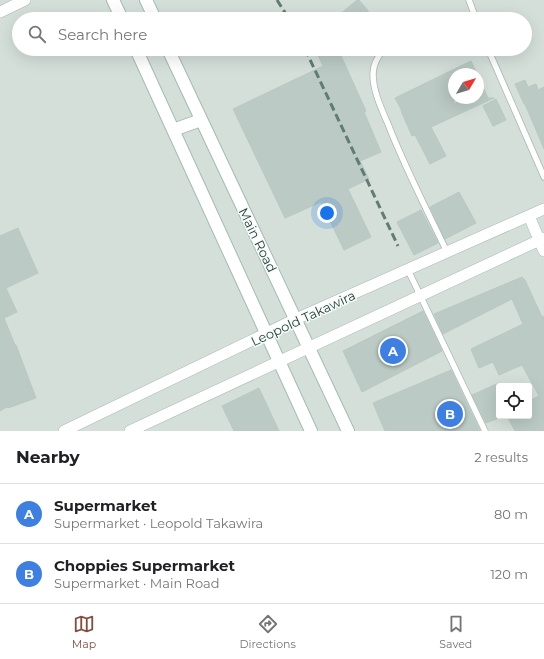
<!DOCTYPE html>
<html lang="en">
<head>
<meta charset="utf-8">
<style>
  :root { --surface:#fff; --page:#f6f6f6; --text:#202124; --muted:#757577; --line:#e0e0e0; --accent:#7f4e3f }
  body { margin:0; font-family:Montserrat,sans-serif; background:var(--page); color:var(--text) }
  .controls { position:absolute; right:12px; bottom:12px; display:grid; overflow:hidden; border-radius:4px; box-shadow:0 4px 16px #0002 }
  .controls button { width:36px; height:36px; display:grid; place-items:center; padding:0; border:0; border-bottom:1px solid var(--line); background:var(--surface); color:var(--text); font:20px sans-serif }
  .compass { position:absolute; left:448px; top:68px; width:36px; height:36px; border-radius:50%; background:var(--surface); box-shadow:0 4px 16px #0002; rotate:52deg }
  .you { position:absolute; left:327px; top:213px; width:14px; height:14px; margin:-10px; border:3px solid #fff; border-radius:50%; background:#1a73e8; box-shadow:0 0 0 6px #1a73e833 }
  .badge { display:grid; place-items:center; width:26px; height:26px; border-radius:50%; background:var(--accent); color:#fff; font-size:13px; font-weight:700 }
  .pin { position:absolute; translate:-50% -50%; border:2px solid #fff; box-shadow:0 1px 4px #0006 }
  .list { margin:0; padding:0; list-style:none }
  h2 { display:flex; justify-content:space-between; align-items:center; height:52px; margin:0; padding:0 16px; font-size:17px }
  h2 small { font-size:13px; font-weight:400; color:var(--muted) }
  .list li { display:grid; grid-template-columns:26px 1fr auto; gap:12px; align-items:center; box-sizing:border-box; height:60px; padding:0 16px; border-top:1px solid var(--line) }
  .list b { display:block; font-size:15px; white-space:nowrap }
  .list p { margin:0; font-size:13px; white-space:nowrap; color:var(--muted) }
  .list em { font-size:13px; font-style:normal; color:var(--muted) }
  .icon { flex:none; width:22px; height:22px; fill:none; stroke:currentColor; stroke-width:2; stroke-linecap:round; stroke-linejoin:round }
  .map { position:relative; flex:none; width:544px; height:431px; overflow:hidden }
  .search { position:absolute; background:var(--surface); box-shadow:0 4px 16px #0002; left:12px; right:12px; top:12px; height:44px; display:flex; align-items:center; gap:10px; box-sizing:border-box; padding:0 14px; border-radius:22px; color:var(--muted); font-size:15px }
  .sheet { height:172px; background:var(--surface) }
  nav { display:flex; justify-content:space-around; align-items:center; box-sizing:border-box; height:56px; border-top:1px solid var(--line); background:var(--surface); font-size:11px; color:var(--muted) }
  nav a { display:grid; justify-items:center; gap:2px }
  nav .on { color:var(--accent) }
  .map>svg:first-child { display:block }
  .built { fill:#d4dfda; fill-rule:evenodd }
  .building { fill:#bbcac4; stroke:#b8c9c2 }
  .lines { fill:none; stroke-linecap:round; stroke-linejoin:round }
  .lane-casing { stroke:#a8b8b2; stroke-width:7 }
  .street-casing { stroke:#a8b8b2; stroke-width:12 }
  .secondary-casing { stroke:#a4bbb3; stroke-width:14 }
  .lane { stroke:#fff; stroke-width:5.5 }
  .street { stroke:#fff; stroke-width:11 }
  .secondary { stroke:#fff; stroke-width:12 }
  .rail { stroke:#5f7d75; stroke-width:3; stroke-dasharray:8 4; stroke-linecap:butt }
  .labels { text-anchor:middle; stroke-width:3; stroke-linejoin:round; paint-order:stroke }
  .street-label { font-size:13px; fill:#24423a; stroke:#f7fbf9 }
</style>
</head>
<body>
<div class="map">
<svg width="544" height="431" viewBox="0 0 544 431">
  <rect width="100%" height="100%" fill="#e6efeb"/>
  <path class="built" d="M0 0H544V431H0ZM19 19H525V49H19ZM454 74H478V98H454ZM499 386H529V416H499Z"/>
  <path class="building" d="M357 0H359L375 19H334Z
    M315 49H338L366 111 364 112 381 152 360 161 369 179 348 189 371 237 344 250 321 202 285 218 233 109 323 66Z
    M471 61 477 74H454V104L467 98H478V76L488 98H494L431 127 446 156 430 164 415 135 412 136 401 111H402L395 98Z
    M525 80 528 87 536 84 538 90 544 87V149L525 104H524L515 84Z
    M496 99 506 120 493 126 483 106Z
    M459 192 476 223 445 239 430 207Z
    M421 210 438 243 414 255 397 222Z
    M18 228 38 273 6 288 17 312 4 318 15 345H16L36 398 8 408 7 407 0 411V236Z
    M522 277 525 280 542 317 544 316V431H515L507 416H529V401L539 396 522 365 499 375 493 362 479 368 471 349 523 324 512 299 443 334 434 314Z
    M423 311 442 351 362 392 343 351Z
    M451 370 480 431H385L373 403Z
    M499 383V418L486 423 472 395Z
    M259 388 279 431H234L222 406Z"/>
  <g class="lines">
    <defs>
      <path id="lane" d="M469 0 476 19
        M384 49C378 56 373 64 373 74 373 91 381 108 388 124 405 168 427 210 447 252
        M488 49 544 177
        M408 270 485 431"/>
      <path id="street" d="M0 12 25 0
        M529 216 544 251
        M64 431 296 319 544 209
        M130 431 544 238"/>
      <path id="secondary" d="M113 0 122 19
        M146 0 155 19
        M136 49 311 431
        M168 49 348 431
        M173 130 201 120"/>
    </defs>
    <use href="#lane" class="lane-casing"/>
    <use href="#street" class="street-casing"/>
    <use href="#secondary" class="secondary-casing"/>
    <use href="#lane" class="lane"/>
    <use href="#street" class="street"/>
    <use href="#secondary" class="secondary"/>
    <path class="rail" d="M277 0 289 19
      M305 49 398 246"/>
  </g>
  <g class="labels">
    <g class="street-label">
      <text transform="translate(258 240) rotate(64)" y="5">Main Road</text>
      <text transform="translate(303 318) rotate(-25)" y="5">Leopold Takawira</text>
    </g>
  </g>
</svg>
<div class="controls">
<button><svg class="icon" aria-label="locate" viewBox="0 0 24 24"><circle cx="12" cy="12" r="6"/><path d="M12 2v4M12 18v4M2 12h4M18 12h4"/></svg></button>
</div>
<svg class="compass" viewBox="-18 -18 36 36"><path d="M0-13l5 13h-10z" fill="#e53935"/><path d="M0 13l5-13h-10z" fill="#757577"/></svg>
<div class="you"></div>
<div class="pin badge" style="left:393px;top:351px;background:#3f7fe0">A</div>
<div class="pin badge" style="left:450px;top:414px;background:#3f7fe0">B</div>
<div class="search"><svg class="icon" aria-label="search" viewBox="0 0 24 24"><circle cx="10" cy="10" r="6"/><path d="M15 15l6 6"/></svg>Search here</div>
</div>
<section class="sheet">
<h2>Nearby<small>2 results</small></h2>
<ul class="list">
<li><span class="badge" style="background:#3f7fe0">A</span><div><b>Supermarket</b><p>Supermarket · Leopold Takawira</p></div><em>80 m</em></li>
<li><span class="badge" style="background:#3f7fe0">B</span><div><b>Choppies Supermarket</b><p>Supermarket · Main Road</p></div><em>120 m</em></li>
</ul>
</section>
<nav>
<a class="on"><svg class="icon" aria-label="map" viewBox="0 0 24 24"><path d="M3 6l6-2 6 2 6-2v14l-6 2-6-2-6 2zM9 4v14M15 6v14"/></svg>Map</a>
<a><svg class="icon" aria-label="directions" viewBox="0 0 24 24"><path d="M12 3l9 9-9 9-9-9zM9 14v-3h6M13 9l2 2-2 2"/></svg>Directions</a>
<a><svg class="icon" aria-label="saved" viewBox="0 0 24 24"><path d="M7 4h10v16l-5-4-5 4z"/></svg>Saved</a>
</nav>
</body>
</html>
